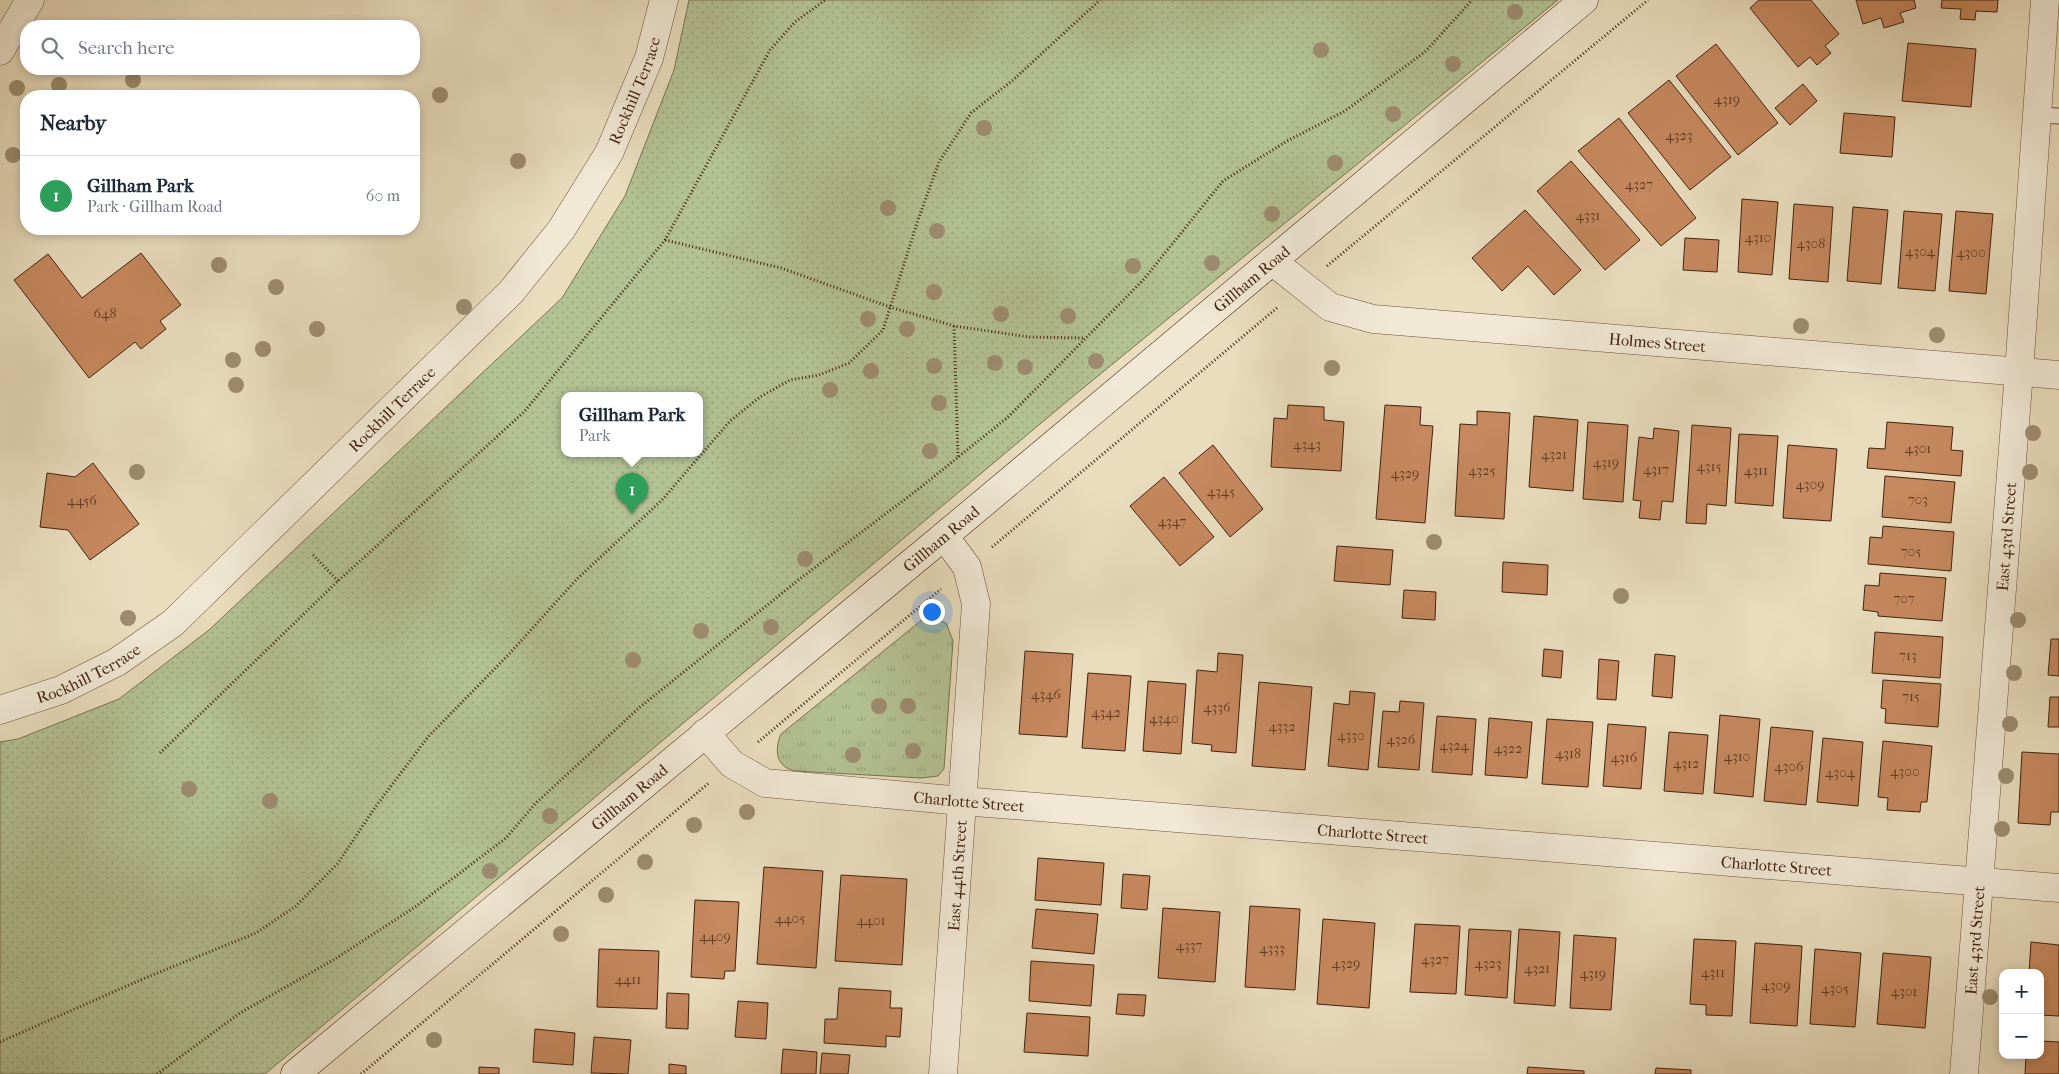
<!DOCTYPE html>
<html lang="en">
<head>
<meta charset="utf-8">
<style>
  :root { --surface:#fff; --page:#f2f2f3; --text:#1f2937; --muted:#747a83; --line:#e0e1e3; --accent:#8f2418 }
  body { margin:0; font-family:"IM FELL French Canon",serif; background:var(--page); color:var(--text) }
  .controls { position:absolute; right:15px; bottom:15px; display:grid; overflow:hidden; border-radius:10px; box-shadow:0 2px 8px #0003 }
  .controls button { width:45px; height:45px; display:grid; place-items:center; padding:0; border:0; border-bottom:1px solid var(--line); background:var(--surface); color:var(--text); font:25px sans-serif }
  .you { position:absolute; left:931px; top:611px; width:18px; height:18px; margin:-12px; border:4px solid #fff; border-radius:50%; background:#1a73e8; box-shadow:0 0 0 8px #1a73e833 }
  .badge { display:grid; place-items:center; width:32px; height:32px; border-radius:50%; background:var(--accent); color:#fff; font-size:16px; font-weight:700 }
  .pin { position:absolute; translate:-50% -41px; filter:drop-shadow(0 1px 2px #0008) }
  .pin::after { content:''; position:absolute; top:26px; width:18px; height:15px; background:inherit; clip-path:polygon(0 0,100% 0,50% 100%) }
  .popup { position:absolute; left:561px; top:392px; width:142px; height:65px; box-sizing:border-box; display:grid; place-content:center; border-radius:10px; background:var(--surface); filter:drop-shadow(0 1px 4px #0005); font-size:16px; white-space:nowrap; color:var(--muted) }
  .popup b { font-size:19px; color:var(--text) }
  .popup::after { content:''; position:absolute; left:50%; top:100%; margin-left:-10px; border:10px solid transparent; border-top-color:var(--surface) }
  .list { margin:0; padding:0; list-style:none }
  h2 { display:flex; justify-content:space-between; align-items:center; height:65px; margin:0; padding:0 20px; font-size:21px }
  h2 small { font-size:16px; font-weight:400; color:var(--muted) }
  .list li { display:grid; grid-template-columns:32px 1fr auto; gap:15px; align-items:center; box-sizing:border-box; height:80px; padding:0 20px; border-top:1px solid var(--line) }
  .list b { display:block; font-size:19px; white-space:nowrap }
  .list p { margin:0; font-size:16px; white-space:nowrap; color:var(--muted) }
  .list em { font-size:16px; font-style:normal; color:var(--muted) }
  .icon { flex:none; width:28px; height:28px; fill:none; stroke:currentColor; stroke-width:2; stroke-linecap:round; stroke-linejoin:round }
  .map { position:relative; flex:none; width:2059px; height:1074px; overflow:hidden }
  .search { position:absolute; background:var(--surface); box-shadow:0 2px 8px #0003; left:20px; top:20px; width:400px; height:55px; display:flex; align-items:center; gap:12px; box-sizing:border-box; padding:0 18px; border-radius:20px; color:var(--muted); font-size:19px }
  .panel { position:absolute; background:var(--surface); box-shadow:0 2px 8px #0003; left:20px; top:90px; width:400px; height:145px; border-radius:20px }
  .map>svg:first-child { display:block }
  .grass { fill:url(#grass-tufts); stroke:#7a7251 }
  .park { fill:url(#park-dots); stroke:#7a7251; fill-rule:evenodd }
  .building { fill:#c6885e; stroke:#42220e }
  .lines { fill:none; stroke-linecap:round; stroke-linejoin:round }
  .service-casing { stroke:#6c513a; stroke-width:17 }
  .minor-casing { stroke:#6c513a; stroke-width:29 }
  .tertiary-casing { stroke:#6c513a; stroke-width:29 }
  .secondary-casing { stroke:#42220e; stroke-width:29 }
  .path { stroke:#42220e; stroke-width:3; stroke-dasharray:1 2.5; stroke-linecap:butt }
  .service { stroke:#f1e9d5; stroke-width:15 }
  .minor { stroke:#f1e9d5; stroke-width:28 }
  .tertiary { stroke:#f1e9d5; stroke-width:28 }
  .secondary { stroke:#f1e9d5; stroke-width:28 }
  .tree { fill:#9d8c70 }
  .labels { text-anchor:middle; stroke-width:5; stroke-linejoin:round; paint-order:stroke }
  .number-label { font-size:14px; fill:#633c22 }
  .street-label { font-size:16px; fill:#42220e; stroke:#f1e9d5 }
</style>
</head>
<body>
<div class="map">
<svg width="2059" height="1074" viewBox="0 0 2059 1074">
  <defs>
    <pattern id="grass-tufts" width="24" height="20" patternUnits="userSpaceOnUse" patternTransform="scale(1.25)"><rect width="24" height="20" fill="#b3c294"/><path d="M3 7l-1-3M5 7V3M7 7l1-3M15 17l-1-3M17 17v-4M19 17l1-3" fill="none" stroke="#9ba67e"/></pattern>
    <pattern id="park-dots" width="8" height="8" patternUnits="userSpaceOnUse" patternTransform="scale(1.25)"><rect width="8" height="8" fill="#b3c294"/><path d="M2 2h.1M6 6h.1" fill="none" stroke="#9ba67e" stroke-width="1.8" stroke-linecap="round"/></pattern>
  </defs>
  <rect width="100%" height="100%" fill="#e9ddbe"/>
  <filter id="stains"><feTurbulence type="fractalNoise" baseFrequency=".004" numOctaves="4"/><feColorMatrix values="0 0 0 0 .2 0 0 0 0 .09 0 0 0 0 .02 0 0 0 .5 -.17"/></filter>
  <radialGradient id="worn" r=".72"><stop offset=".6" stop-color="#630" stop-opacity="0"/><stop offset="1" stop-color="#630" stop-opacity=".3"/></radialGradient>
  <path class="grass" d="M933 618 946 623 953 641 944 769 938 776 921 778 796 771C776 768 774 750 781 734L923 619Z"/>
  <path class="park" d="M689 0H1558L1071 398 265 1074H0V742L18 739 119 699 209 630 562 298 625 196 674 70ZM564 395H700V453H564Z"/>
  <path class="building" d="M1759 0H1811L1839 34 1825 46 1831 53 1817 65 1810 57 1798 67 1750 8Z
    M1856 0H1914L1916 8 1900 13 1904 22 1884 28 1881 18 1863 24Z
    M1942 0H1998L1997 12 1976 11 1975 20 1960 19 1961 9 1941 8Z
    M1908 43 1976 49 1971 107 1902 101Z
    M1716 44 1778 123 1738 155 1676 76Z
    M1669 80 1731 157 1690 190 1628 113Z
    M1803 84 1817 101 1790 125 1775 108Z
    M1844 113 1895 117 1892 157 1840 153Z
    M1619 118 1696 218 1661 246 1578 151Z
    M1571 161 1640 240 1605 270 1537 191Z
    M1742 199 1778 202 1772 275 1738 272Z
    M1794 204 1833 207 1828 282 1789 279Z
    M1853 207 1888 210 1881 284 1847 281Z
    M1525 210 1581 270 1554 295 1528 266 1502 291 1472 258Z
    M1904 211 1942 214 1935 291 1898 288Z
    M1956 211 1993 214 1986 294 1949 291Z
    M1685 238 1719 240 1717 272 1683 270Z
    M141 253 181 305 160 321 166 329 141 349 135 342 89 378 14 280 48 254 82 298Z
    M1288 405 1324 407V420L1344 422 1341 471 1271 467 1274 418 1287 419Z
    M1385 405 1421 407 1420 425 1433 426 1425 523 1376 519Z
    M1477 411 1510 413 1504 519 1455 516 1460 424 1477 425Z
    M1534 416 1578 420 1573 491 1529 487Z
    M1588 422 1628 425 1623 502 1583 499Z
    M1887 422 1953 427 1951 450 1963 451 1961 476 1867 468 1869 448 1885 449Z
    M1692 425 1731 428 1726 506 1707 504 1706 524 1686 523Z
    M1654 428 1679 431 1673 502 1662 501 1660 520 1639 518 1641 501 1633 500 1639 437 1653 439Z
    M1739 434 1778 436 1773 506 1735 503Z
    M1213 445 1263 509 1230 537 1179 473Z
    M1788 445 1837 449 1831 521 1783 518Z
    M93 463 139 524 90 560 68 530 40 527 47 473 75 477Z
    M1885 476 1955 482 1951 523 1882 517Z
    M1164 477 1214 537 1180 566 1130 506Z
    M1883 526 1954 532 1951 571 1868 564 1870 537 1882 538Z
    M1337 546 1393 550 1390 585 1334 581Z
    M1503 562 1548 565 1547 595 1502 592Z
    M1880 573 1946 578 1942 621 1878 616V612L1863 610 1865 585 1879 586Z
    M1404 590 1436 592 1435 620 1402 618Z
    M1875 632 1943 637 1940 678 1872 673Z
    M2051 639H2059V676L2048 675Z
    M1544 649 1563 651 1561 678 1542 676Z
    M1025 651 1073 654 1067 737 1019 734Z
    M1218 653 1243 655 1236 753 1211 751 1212 745 1192 743 1197 670 1217 672Z
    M1655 654 1675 656 1672 698 1652 696Z
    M1599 659 1619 661 1616 700 1597 699Z
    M1088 673 1131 676 1125 751 1082 748Z
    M1883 680 1941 684 1938 727 1885 723 1886 709 1881 708Z
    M1148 681 1186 684 1181 754 1143 751Z
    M1259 682 1312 687 1305 770 1252 766Z
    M1350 691 1375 693 1368 770 1328 766 1334 703 1349 705Z
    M2050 697H2059V727H2048Z
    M1400 701 1424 703 1419 770 1378 767 1383 711 1399 712Z
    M1720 715 1760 719 1753 797 1714 793Z
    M1437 716 1476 719 1472 775 1432 772Z
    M1489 718 1532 722 1527 778 1485 775Z
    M1547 719 1593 722 1588 787 1542 784Z
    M1608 724 1646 727 1641 789 1603 786Z
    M1771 727 1813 731 1806 805 1764 801Z
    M1669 732 1708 735 1703 794 1664 791Z
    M1823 738 1863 742 1858 806 1817 802Z
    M1883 741 1932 746 1927 802H1921L1920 812 1887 810 1888 798 1878 797Z
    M2022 752 2059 754V812H2051L2050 825 2018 823Z
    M1038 858 1104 863 1101 905 1035 900Z
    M764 867 823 871 816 968 757 964Z
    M1123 874 1150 876 1147 910 1121 908Z
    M841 875 907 879 902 965 835 961Z
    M695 900 739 902 735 971H725L724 979 691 977Z
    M1250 906 1300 909 1295 990 1245 987Z
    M1163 908 1220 912 1215 982 1158 978Z
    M1036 909 1098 914 1094 954 1032 948Z
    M1323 919 1375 923 1369 1008 1317 1004Z
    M1415 924 1460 926 1456 994 1410 992Z
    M1469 929 1511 931 1507 998 1465 995Z
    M1519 929 1560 932 1555 1006 1514 1003Z
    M1574 935 1616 938 1611 1010 1570 1008Z
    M1694 939 1736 941 1732 1016 1706 1015V1005L1690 1004Z
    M2031 942 2059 945V1016L2040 1015V973H2029Z
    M1755 943 1802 946 1797 1026 1750 1023Z
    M599 949 659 951 657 1009 597 1007Z
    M1815 949 1861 953 1855 1027 1810 1024Z
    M1883 953 1931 957 1925 1028 1877 1024Z
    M1031 961 1094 965 1091 1006 1029 1001Z
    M839 988 891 991 890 1008H902L900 1037 886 1036V1047L824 1043 825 1019H837Z
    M667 993 689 994 688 1029 666 1028Z
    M1118 994 1146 995 1144 1016 1116 1014Z
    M738 1001 768 1003 766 1039 735 1037Z
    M1027 1013 1090 1017 1088 1056 1024 1052Z
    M535 1029 575 1033 573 1065 533 1062Z
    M594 1037 631 1040 628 1074 591 1073Z
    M2040 1041 2059 1042V1074H2025L2026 1055H2040Z
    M783 1049 817 1052 816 1074H781Z
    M822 1053 850 1055 848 1074H820Z
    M669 1064 686 1066V1074H669Z
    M479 1067 499 1068V1074H479Z
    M1528 1067 1584 1071V1074H1527Z
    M1656 1068 1691 1070V1074H1655Z"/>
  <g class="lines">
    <defs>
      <path id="service" d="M2037 115 2059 116"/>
      <g id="minor">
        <path d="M0 51 30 0"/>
        <path id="s1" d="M1272 261 1330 307 1373 319 2059 375"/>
        <path id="s2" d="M0 710 61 690 117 662 173 623 511 292 561 230 609 153 649 58 664 0"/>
        <path id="s3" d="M705 733 732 764 765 783 962 801 2059 888"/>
        <path id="s4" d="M943 1074 976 604 967 567 944 536"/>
      </g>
      <g id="tertiary">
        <path id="s5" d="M1964 1074 2019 372 2045 0"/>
      </g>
      <g id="secondary">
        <path id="s6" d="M295 1074 944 536 1584 0"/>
      </g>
    </defs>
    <use href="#service" class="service-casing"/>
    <use href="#minor" class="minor-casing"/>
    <use href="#tertiary" class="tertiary-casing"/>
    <use href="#secondary" class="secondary-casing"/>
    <path class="path" d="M665 240 781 268 890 307 954 326 1030 337 1083 338
      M1327 266 1648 0
      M954 326 958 457
      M992 547 1278 307
      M313 555 338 581
      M758 742 941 589
      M160 753 338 581 524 412 665 240 770 50 795 22 825 0
      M0 1042 145 978 256 933 296 906 338 863 376 806 428 737 510 653 577 579 662 500 730 421 760 397 790 380 819 375 849 363 883 330 918 220 939 162 971 113 1013 80 1100 0
      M157 1074 240 1013 335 959 415 907 506 838 535 804 640 707 801 578 921 487 1008 417 1144 279 1223 181 1287 141 1345 111 1426 51 1472 0
      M361 1074 709 783"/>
    <use href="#service" class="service"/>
    <use href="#minor" class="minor"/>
    <use href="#tertiary" class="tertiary"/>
    <use href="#secondary" class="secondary"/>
  </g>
  <g class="tree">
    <circle cx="1515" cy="12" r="8"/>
    <circle cx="1321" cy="50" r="8"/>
    <circle cx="1453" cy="64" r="8"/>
    <circle cx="133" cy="80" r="8"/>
    <circle cx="59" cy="85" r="8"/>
    <circle cx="17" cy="88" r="8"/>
    <circle cx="440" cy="95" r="8"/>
    <circle cx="1393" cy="114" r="8"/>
    <circle cx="984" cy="128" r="8"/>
    <circle cx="13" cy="155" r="8"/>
    <circle cx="518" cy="161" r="8"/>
    <circle cx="1335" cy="163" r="8"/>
    <circle cx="888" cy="208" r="8"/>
    <circle cx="1272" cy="214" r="8"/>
    <circle cx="937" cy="231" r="8"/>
    <circle cx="1212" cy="263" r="8"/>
    <circle cx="219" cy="265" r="8"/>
    <circle cx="1133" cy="266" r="8"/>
    <circle cx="276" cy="287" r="8"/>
    <circle cx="934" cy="292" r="8"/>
    <circle cx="464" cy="307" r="8"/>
    <circle cx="1001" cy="314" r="8"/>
    <circle cx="1068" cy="316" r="8"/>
    <circle cx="868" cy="319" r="8"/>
    <circle cx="1801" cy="326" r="8"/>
    <circle cx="317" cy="329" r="8"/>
    <circle cx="907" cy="329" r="8"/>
    <circle cx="1937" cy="335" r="8"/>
    <circle cx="263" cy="349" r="8"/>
    <circle cx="233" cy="360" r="8"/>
    <circle cx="1096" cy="361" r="8"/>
    <circle cx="995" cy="363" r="8"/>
    <circle cx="934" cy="366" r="8"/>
    <circle cx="1025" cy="367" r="8"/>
    <circle cx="1332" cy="368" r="8"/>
    <circle cx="871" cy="371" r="8"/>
    <circle cx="236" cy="385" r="8"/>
    <circle cx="830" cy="390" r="8"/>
    <circle cx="939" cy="403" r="8"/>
    <circle cx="2033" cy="433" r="8"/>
    <circle cx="930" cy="451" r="8"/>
    <circle cx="137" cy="472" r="8"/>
    <circle cx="2030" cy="472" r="8"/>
    <circle cx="1434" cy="542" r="8"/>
    <circle cx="805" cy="559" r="8"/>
    <circle cx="1621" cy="596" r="8"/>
    <circle cx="128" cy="618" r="8"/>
    <circle cx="2018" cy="620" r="8"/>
    <circle cx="771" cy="627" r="8"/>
    <circle cx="701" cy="631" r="8"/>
    <circle cx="633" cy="660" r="8"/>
    <circle cx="2014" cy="673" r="8"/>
    <circle cx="879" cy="706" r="8"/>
    <circle cx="908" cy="706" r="8"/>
    <circle cx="2010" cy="724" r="8"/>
    <circle cx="913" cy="751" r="8"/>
    <circle cx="853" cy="755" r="8"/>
    <circle cx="2006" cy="776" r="8"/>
    <circle cx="189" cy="789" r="8"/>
    <circle cx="270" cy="801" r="8"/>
    <circle cx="747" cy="812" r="8"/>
    <circle cx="550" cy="816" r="8"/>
    <circle cx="694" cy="825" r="8"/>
    <circle cx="2002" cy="829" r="8"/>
    <circle cx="645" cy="862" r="8"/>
    <circle cx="490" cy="871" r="8"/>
    <circle cx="606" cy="895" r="8"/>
    <circle cx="561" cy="934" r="8"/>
    <circle cx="1990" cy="997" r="8"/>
    <circle cx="434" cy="1040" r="8"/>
  </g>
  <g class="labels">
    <g class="number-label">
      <text x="1727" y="104">4319</text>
      <text x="1679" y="140">4323</text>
      <text x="1639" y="189">4327</text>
      <text x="1588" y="220">4331</text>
      <text x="1758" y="242">4310</text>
      <text x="1811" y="248">4308</text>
      <text x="1920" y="256">4304</text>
      <text x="1971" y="257">4300</text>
      <text x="105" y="318">648</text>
      <text x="1307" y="449">4343</text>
      <text x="1918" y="453">4301</text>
      <text x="1554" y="459">4321</text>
      <text x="1606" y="467">4319</text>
      <text x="1709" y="471">4315</text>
      <text x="1656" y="474">4317</text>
      <text x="1482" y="475">4325</text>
      <text x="1756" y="475">4311</text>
      <text x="1405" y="478">4329</text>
      <text x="1810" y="489">4309</text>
      <text x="1221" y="496">4345</text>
      <text x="1918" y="504">703</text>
      <text x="82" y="505">4456</text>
      <text x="1172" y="526">4347</text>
      <text x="1911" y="556">705</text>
      <text x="1904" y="603">707</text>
      <text x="1908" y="660">713</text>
      <text x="1046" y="699">4346</text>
      <text x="1911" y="701">715</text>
      <text x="1217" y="712">4336</text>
      <text x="1106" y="717">4342</text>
      <text x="1164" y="723">4340</text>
      <text x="1282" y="731">4332</text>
      <text x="1351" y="740">4330</text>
      <text x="1401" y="744">4326</text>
      <text x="1454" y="750">4324</text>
      <text x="1508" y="753">4322</text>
      <text x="1568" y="758">4318</text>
      <text x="1737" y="761">4310</text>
      <text x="1624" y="762">4316</text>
      <text x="1686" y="768">4312</text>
      <text x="1789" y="771">4306</text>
      <text x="1905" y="776">4300</text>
      <text x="1840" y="777">4304</text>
      <text x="790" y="923">4405</text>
      <text x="871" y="925">4401</text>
      <text x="715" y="941">4409</text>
      <text x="1189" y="950">4337</text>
      <text x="1272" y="953">4333</text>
      <text x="1435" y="964">4327</text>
      <text x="1346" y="968">4329</text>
      <text x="1488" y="968">4323</text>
      <text x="1537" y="973">4321</text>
      <text x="1713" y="977">4311</text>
      <text x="1593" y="978">4319</text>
      <text x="628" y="984">4411</text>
      <text x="1776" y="990">4309</text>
      <text x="1835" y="993">4305</text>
      <text x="1904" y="996">4301</text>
    </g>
    <g class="street-label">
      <text dy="6" stroke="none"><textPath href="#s2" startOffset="906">Rockhill Terrace</textPath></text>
      <text dy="6" stroke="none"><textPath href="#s6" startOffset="1244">Gillham Road</textPath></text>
      <text dy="6" stroke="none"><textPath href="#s1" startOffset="404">Holmes Street</textPath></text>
      <text dy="6" stroke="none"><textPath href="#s2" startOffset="501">Rockhill Terrace</textPath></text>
      <text dy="6" stroke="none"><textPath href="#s5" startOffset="539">East 43rd Street</textPath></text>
      <text dy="6" stroke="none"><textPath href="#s6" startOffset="839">Gillham Road</textPath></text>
      <text dy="6" stroke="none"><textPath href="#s2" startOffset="96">Rockhill Terrace</textPath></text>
      <text dy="6" stroke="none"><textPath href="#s6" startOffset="434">Gillham Road</textPath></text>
      <text dy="6" stroke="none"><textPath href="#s3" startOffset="284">Charlotte Street</textPath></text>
      <text dy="6" stroke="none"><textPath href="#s3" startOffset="689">Charlotte Street</textPath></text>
      <text dy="6" stroke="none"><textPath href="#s3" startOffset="1094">Charlotte Street</textPath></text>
      <text dy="6" stroke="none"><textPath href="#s4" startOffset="199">East 44th Street</textPath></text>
      <text dy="6" stroke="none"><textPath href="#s5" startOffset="134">East 43rd Street</textPath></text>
    </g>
  </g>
  <rect width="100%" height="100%" filter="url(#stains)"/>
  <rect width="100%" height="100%" fill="url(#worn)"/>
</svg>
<div class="controls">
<button>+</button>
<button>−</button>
</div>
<div class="you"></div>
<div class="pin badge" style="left:632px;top:514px;background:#2e9e5b">1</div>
<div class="popup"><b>Gillham Park</b>Park</div>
<div class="search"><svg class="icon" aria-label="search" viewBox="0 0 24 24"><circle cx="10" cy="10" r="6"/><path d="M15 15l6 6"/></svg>Search here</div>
<section class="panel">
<h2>Nearby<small></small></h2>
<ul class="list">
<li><span class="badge" style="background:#2e9e5b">1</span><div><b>Gillham Park</b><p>Park · Gillham Road</p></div><em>60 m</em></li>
</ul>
</section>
</div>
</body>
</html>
